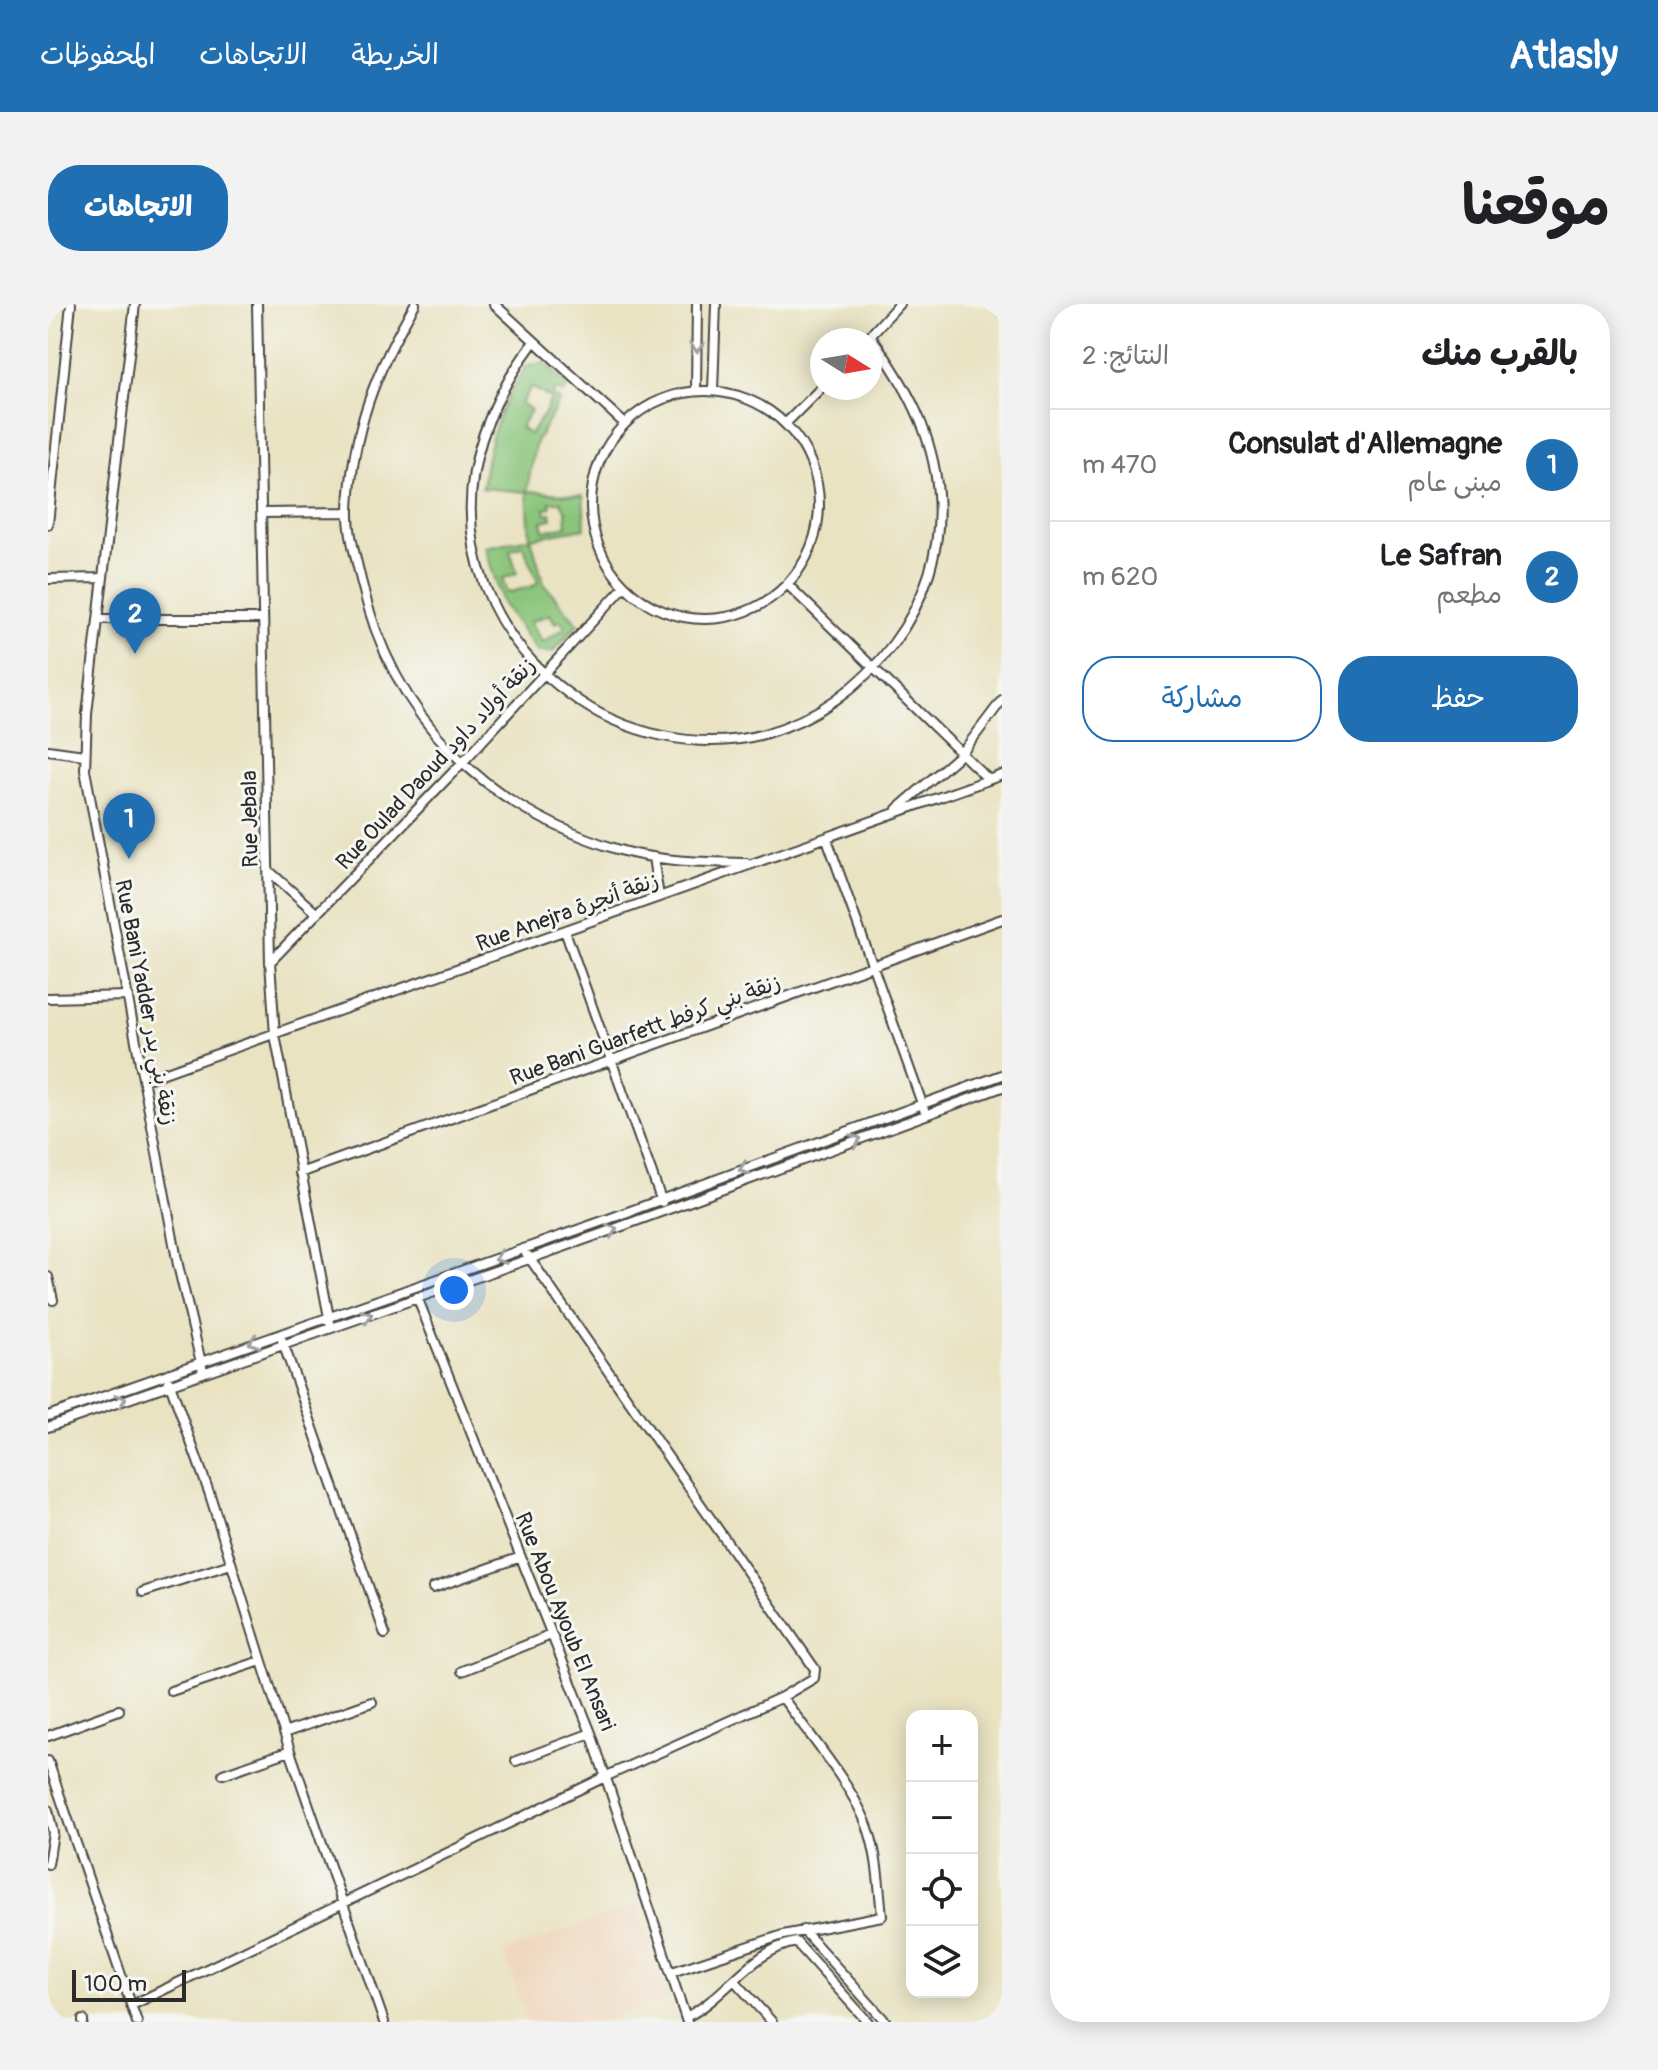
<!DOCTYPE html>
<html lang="ar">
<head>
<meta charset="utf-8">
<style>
  :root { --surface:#fff; --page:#f2f2f2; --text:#202124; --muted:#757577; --line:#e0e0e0; --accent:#1f6fb2 }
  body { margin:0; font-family:Pangolin,"Playpen Sans Arabic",sans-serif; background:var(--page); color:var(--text); direction:rtl }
  .controls { position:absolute; right:24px; bottom:24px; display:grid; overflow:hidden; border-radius:16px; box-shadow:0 4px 20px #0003 }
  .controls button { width:72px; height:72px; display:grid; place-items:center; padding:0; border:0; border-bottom:2px solid var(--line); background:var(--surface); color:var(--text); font:40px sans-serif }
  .compass { position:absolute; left:762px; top:24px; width:72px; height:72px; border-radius:50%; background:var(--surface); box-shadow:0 4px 20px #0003; rotate:101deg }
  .scale { position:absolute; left:24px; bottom:20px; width:114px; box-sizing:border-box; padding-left:8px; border:4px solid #2b2b2b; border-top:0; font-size:22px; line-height:28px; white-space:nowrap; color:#2b2b2b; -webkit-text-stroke:6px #f6f6f2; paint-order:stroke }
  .you { position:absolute; left:406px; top:986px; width:28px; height:28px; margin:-20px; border:6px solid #fff; border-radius:50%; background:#1a73e8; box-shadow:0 0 0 12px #1a73e833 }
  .badge { display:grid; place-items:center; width:52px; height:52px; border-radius:50%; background:var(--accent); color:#fff; font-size:26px; font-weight:700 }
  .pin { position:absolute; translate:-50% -66px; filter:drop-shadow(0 2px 4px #0008) }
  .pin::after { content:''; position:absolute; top:42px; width:28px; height:24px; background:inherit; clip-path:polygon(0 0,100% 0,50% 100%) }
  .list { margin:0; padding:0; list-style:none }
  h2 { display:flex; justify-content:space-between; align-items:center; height:104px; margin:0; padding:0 32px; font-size:34px }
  h2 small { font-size:26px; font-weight:400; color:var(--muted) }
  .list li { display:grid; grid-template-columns:52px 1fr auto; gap:24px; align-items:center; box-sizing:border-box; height:112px; padding:0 32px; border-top:2px solid var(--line) }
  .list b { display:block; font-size:30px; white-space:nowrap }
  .list p { margin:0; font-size:26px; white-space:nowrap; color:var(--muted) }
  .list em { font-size:26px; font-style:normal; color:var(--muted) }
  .actions { display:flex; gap:16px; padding:24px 32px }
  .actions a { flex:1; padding:18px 0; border:2px solid var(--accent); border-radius:32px; text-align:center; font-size:28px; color:var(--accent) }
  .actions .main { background:var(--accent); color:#fff }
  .icon { flex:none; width:44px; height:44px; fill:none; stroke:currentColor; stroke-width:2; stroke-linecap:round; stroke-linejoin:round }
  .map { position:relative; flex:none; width:954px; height:1718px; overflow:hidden; direction:ltr; border-radius:32px }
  header { display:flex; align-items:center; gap:48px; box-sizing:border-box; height:112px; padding:0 40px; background:var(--accent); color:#fff }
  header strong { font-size:38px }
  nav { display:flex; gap:44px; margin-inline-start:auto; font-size:28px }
  .intro { display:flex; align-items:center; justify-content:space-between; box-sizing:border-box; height:192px; padding:0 48px }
  h1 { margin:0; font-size:56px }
  .button { padding:20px 36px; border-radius:32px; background:var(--accent); color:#fff; font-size:28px; font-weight:700 }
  main { display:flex; gap:48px; padding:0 48px }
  aside { flex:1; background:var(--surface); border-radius:32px; box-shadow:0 4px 20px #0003 }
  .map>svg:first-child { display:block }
  .built { fill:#efd6bb }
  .green { fill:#8ac57a; stroke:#5a7852; stroke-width:2; fill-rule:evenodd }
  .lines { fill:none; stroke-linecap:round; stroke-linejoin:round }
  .minor-casing { stroke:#484742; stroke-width:12 }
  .minor { stroke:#fff; stroke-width:8 }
  .oneway { stroke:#a0a0a0 }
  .labels { text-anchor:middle; stroke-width:6; stroke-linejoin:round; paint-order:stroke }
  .street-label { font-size:22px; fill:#2b2b2b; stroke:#f6f6f2 }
</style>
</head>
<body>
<header>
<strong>Atlasly</strong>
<nav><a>الخريطة</a><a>الاتجاهات</a><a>المحفوظات</a></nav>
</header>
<div class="intro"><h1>موقعنا</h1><a class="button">الاتجاهات</a></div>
<main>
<aside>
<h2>بالقرب منك<small>النتائج: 2</small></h2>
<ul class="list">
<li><span class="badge">1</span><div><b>Consulat d'Allemagne</b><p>مبنى عام</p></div><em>470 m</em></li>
<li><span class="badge">2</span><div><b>Le Safran</b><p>مطعم</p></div><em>620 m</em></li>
</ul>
<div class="actions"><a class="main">حفظ</a><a>مشاركة</a></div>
</aside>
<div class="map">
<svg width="954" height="1718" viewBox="0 0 954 1718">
  <rect width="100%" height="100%" fill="#f6f6f2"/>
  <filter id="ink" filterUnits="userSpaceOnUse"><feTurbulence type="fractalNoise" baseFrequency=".0125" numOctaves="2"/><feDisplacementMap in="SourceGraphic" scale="16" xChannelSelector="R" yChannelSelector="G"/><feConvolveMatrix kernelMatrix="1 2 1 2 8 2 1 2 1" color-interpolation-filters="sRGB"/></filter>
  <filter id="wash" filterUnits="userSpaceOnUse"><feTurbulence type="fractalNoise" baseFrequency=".006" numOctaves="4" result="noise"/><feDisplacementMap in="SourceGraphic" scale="32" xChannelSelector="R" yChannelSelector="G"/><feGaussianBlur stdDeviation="1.8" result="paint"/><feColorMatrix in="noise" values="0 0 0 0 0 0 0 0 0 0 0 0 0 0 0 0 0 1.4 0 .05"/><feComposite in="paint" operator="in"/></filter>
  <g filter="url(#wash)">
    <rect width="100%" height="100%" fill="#e9e3c2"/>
    <path class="built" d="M589 1601 621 1695 557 1718H479L456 1648Z"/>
    <path class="green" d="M497 59 520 82 516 90 508 85 504 91 512 96 487 140 479 187 535 192 537 224 483 234 496 280 530 320 505 348H490L455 300 437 243 482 234 479 188 434 184C439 138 452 99 480 61ZM483 83 503 95 497 109 482 130 472 124 483 106 473 100ZM502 198H513L518 208 519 222 496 227 494 217 504 215 503 209 498 210 497 205 503 203ZM472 242 476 243 490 278 485 282 459 289 454 275 469 269 462 246ZM502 310 507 319 513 317 517 324 494 338 482 318Z"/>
  </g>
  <g filter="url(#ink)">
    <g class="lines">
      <defs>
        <path id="minor" d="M87 0 39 410 37 466 130 961 155 1067
          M209 0 222 658 227 731 283 1024
          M367 0C328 66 304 127 301 205 300 228 308 254 313 276 345 415 437 505 572 546 612 558 657 558 698 559
          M446 0 577 120
          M948 0 954 9
          M818 36 851 0
          M485 39C432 111 404 194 437 282 454 327 483 362 521 390 574 430 651 448 716 430 819 401 899 299 890 190 885 128 858 81 822 31
          M648 87 649 0
          M665 87 668 0
          M543 201a114 114 0 1 1 228 0a114 114 0 1 1-228 0Z
          M737 120 774 83
          M214 209 301 208
          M0 220 23 0
          M0 275 55 274
          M739 280 940 475
          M50 315H215
          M0 446 36 451
          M849 505 914 449 954 396
          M779 535 876 805
          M605 553 611 593
          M220 566 269 610
          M517 627 614 898
          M222 658 414 459 577 282
          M0 694 80 692
          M96 776 954 471
          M252 869 954 615
          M0 973 5 996
          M369 993 543 1429 639 1718
          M234 1036 337 1330
          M121 1077 162 1191 242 1447 336 1718
          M0 1112 555 917 954 771
          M0 1123 558 928 954 783
          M385 1284 473 1253
          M95 1288 183 1260
          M414 1367 503 1331
          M123 1387 213 1357
          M236 1429 324 1398
          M0 1432 71 1406
          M0 1457 89 1718
          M468 1457 543 1429
          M175 1470 242 1447
          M0 1506 5 1529 0 1560
          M755 1626 838 1718
          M624 1668 735 1631 834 1612C831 1584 830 1554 821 1527 808 1486 760 1429 734 1393
          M687 1677 724 1718
          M84 1701 559 1472 734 1393 766 1374 767 1365 476 946
          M638 1713C678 1694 703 1646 748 1638L820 1718
          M35 1716V1718"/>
      </defs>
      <use href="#minor" class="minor-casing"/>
      <use href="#minor" class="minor"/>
    </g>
    <defs><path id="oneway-chevron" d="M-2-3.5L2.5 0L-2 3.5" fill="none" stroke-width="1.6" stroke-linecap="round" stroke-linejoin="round" transform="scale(2)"/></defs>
    <g class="oneway">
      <use href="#oneway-chevron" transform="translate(649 43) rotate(90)"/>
      <use href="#oneway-chevron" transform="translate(808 836) rotate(-20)"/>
      <use href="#oneway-chevron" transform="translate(696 865) rotate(159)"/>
      <use href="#oneway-chevron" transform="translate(564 926) rotate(-20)"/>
      <use href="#oneway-chevron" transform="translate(452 954) rotate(161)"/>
      <use href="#oneway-chevron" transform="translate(319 1012) rotate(-19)"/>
      <use href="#oneway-chevron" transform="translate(206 1038) rotate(161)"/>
      <use href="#oneway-chevron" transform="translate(73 1096) rotate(-20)"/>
    </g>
  </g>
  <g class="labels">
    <g class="street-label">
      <text transform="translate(387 459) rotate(-47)" y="8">Rue Oulad Daoud زنقة أولاد داود</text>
      <text transform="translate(201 515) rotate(-91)" y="8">Rue Jebala</text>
      <text transform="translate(519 607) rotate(-20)" y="8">Rue Anejra زنقة أنجرة</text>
      <text transform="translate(99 698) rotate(79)" y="8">Rue Bani Yadder زنقة بني يدر</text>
      <text transform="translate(597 725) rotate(-20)" y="8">Rue Bani Guarfett زنقة بني كرفط</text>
      <text transform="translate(518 1317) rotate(68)" y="8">Rue Abou Ayoub El Ansari</text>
    </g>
  </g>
</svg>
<div class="controls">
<button>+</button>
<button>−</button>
<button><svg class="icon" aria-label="locate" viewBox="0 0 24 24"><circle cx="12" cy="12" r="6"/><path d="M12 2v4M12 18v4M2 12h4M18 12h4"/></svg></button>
<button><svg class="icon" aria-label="layers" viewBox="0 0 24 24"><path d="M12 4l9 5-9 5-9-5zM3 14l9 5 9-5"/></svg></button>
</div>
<svg class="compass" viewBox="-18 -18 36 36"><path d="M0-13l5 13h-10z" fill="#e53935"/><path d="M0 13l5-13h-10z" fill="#757577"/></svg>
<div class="scale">100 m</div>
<div class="you"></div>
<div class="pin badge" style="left:81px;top:555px">1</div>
<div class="pin badge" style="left:87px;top:350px">2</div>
</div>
</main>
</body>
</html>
